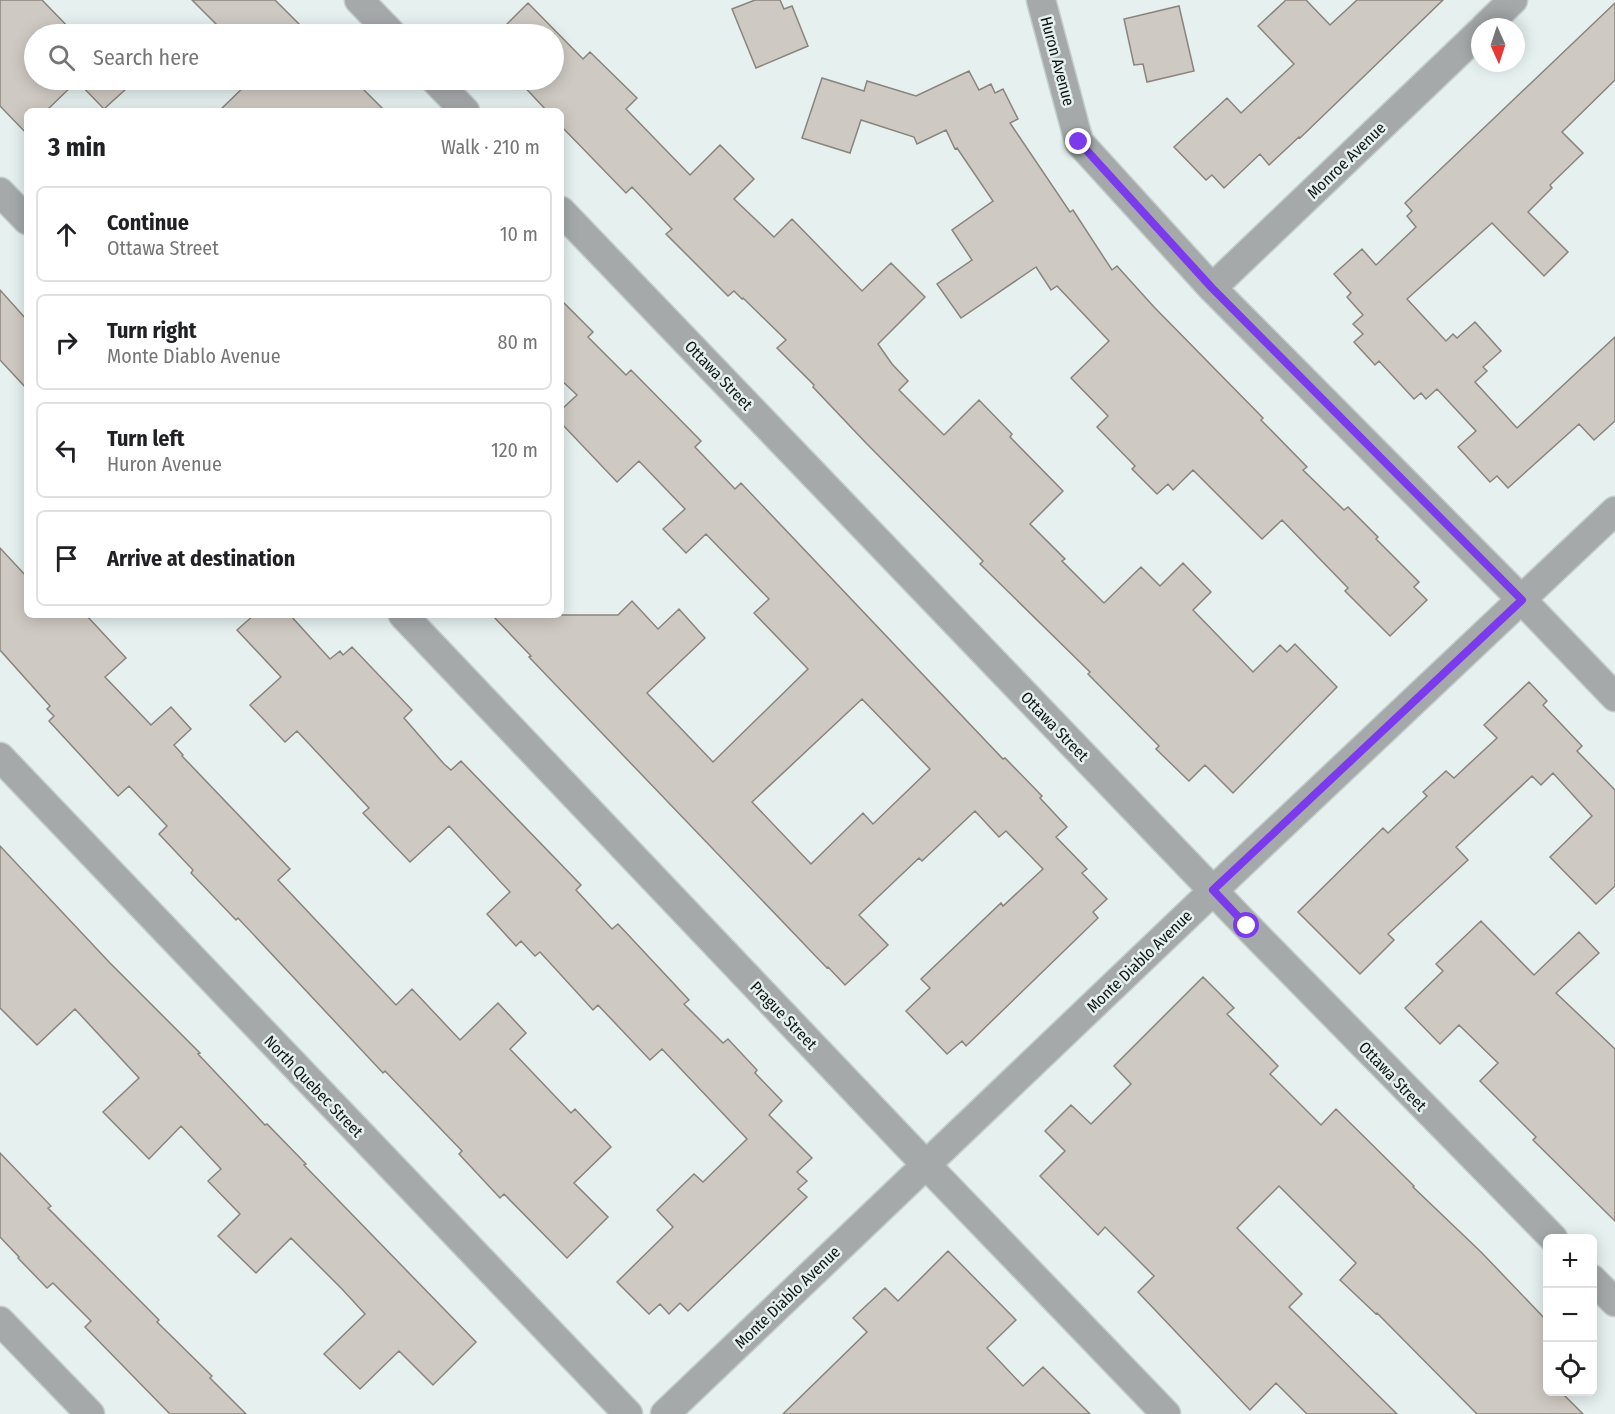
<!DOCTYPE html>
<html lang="en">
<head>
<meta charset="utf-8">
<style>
  :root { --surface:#fff; --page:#f2f2f2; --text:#202124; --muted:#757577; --line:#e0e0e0 }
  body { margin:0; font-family:"Fira Sans Condensed",sans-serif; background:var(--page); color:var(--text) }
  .controls { position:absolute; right:18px; bottom:18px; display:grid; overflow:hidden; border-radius:9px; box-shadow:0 3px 15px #0003 }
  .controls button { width:54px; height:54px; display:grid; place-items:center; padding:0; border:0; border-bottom:2px solid var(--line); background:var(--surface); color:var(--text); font:30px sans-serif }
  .compass { position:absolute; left:1471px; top:18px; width:54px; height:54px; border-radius:50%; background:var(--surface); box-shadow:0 3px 15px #0003; rotate:177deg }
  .stop { position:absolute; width:18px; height:18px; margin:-14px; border:4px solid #7c3aed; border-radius:50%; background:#fff }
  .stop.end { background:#7c3aed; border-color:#fff; box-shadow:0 2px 6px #0008 }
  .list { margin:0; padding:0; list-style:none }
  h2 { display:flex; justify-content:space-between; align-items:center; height:78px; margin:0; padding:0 24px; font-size:26px }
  h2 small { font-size:20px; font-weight:400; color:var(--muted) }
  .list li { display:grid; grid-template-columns:39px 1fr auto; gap:18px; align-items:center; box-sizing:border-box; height:96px; margin:0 12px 12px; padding:0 12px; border:2px solid var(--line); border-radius:9px }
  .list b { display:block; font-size:22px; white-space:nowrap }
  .list p { margin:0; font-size:20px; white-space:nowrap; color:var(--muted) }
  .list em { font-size:20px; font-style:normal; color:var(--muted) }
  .icon { flex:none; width:33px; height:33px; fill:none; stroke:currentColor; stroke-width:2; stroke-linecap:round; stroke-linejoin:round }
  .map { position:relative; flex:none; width:1615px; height:1414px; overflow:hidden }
  .search { position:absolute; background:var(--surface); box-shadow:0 3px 15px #0003; left:24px; top:24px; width:540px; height:66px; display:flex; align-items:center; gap:15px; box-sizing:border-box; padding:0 21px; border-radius:33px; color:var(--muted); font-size:22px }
  .panel { position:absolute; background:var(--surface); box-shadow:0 3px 15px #0003; left:24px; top:108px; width:540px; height:510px; border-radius:9px }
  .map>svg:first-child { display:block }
  .building { fill:#cfc9c3; stroke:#8a847e; stroke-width:1.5; fill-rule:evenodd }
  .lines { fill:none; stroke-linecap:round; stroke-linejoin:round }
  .street-casing { stroke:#c3cdcc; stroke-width:31 }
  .street { stroke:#a5a9a9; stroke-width:28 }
  .route { stroke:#7c3aed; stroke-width:8 }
  .labels { text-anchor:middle; stroke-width:5; stroke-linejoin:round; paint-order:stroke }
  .street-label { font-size:16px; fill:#101414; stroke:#e5f0ef }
</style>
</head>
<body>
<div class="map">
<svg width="1615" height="1414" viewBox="0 0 1615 1414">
  <rect width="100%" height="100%" fill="#e5f0ef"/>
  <path class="building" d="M0 0H42L75 34H34V80H118L127 88 104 109 77 81 46 111H27V134L0 106Z
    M192 0H275L309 34H226Z
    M755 0H780L784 9 792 6 808 46 756 68 732 9Z
    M1286 0H1306L1330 25 1357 0H1443L1300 138 1299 137 1269 165 1260 154 1224 188 1212 175 1206 180 1174 147 1227 98 1241 113 1294 64 1258 26Z
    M528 3 583 59 590 52 637 98 626 109 690 175 720 145 754 179 734 199 774 237 792 219 862 291 891 263 925 297 878 344 892 364 908 381 899 390 944 435 979 400 1012 434 1010 437 1063 491 1030 524 1065 559 1062 561 1104 603 1141 567 1160 586 1183 563 1211 592 1193 610 1253 672 1280 645 1287 652 1295 644 1337 687 1233 793 1205 765 1189 781 1156 749 1159 746 1088 674 1090 672 980 564 983 561 866 443 813 387 814 385 777 348 786 340 743 298 742 299 734 291 728 296 666 234 672 229 632 187 626 193 561 126V111H547L518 80H554V34H497Z
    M1615 3V80L1562 132 1583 153 1550 185 1552 188 1528 212 1568 252 1544 276 1492 223 1407 299 1446 341 1453 334 1457 338 1475 322 1501 351 1483 367 1487 371 1475 382 1517 428 1615 337V421L1594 440 1579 424 1508 488 1497 476 1490 482 1458 447 1476 431 1437 389 1426 399 1421 393 1414 399 1379 361 1375 365 1354 342 1363 334 1353 324 1363 315 1347 297 1351 293 1334 274 1362 249 1376 265 1416 227 1407 216 1412 211 1405 203Z
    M1179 6 1194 71 1147 82 1143 64 1134 65 1124 19Z
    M969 71 979 90 991 84 995 93 1003 89 1018 119 1010 123 1070 212 1073 210 1112 270 1117 266 1154 307 1263 418 1261 420 1307 467 1303 470 1344 510 1348 507 1378 537 1376 539 1419 582 1414 587 1427 600 1390 636 1345 591 1348 588 1282 520 1262 539 1193 470 1173 490 1168 484 1157 494 1132 469 1135 466 1097 427 1108 416 1071 378 1109 341 1057 286 1051 290 1036 267 961 318 937 284 972 260 952 230 993 201 957 148 955 149 946 130 917 144 914 137 861 120 850 153 802 138 822 78 864 91 867 81 916 96Z
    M251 80H354L385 111H219Z
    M0 290 27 320V389L0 360Z
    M561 300 593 332 588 337 626 375 631 370 701 441 695 447 735 489 741 483 1003 759 1005 758 1042 796 1040 798 1067 827 1056 837 1087 869 1082 873 1107 899 1093 912 1098 918 966 1046 962 1041 947 1054 906 1011 930 988 921 979 1001 903 1003 906 1043 869 1006 831 999 837 975 811 922 861 919 858 859 915 888 945 845 985 828 967 827 968 529 657 531 656 492 615H618L632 601 658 629 679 609 705 638 647 693 713 762 808 669 754 613 769 599 706 534 686 553 663 529 685 509 639 461 617 482 561 423V410L577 395 561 380ZM862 699 930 769 873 824 863 813 811 864 752 802Z
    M0 548 27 577V615H86L126 658 105 677 151 725 171 707 191 729 174 745 183 755 182 756 290 869 278 880 396 1005 412 989 460 1040 498 1003 526 1033 510 1049 571 1113 575 1109 611 1147 574 1183 608 1217 567 1258 504 1194 500 1198 459 1154 462 1151 385 1071 383 1073 238 918 236 920 191 873 193 870 159 834 167 826 129 786 118 796 49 721 54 716 47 709 50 706 0 650Z
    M254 615H290L330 659 340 651 343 655 352 647 412 710 404 718 444 764 451 770 461 761 581 885 576 890 612 929 618 924 689 1000 684 1004 723 1043 728 1039 757 1070 755 1073 782 1101 769 1115 812 1158 797 1172 807 1181 798 1189 807 1197 688 1311 680 1303 669 1314 660 1304 649 1314 617 1282 673 1227 657 1210 694 1174 703 1182 747 1139 662 1049 650 1060 598 1005 593 1010 540 952 535 956 521 941 516 946 487 914 510 892 449 826 410 862 363 813 369 808 297 731 285 742 250 705 281 677 237 630Z
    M1529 682 1547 701 1543 705 1582 746 1577 751 1615 790V886L1596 904 1550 857 1592 816 1553 773 1541 785 1532 776 1456 847 1468 860 1388 934 1394 940 1360 974 1298 912 1383 828 1388 833 1427 796 1423 792 1446 771 1454 778 1497 738 1484 725Z
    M0 846 110 963 200 1053 198 1054 265 1125 267 1124 306 1164 304 1165 476 1342 433 1385 399 1351 360 1389 324 1354 365 1314 342 1289 291 1238 256 1273 218 1236 240 1214 208 1181 221 1169 181 1126 149 1159 103 1112 139 1078 75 1009 37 1045 0 1008Z
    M1481 921 1534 975 1579 932 1599 953 1556 993 1615 1049V1221L1533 1140 1536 1137 1480 1081 1498 1063 1459 1025 1440 1044 1405 1008 1443 971 1436 964Z
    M1203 977 1234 1008 1227 1014 1278 1066 1270 1074 1321 1125 1336 1109 1414 1186 1413 1187 1481 1252 1548 1322V1392H1561L1583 1414H1477L1377 1313 1376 1314 1340 1280 1356 1263 1279 1186 1237 1228 1302 1294 1289 1307 1397 1414H1307L1276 1383 1250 1410 1138 1292 1154 1276 1105 1227 1098 1235 1040 1176 1065 1151 1045 1131 1071 1105 1091 1124 1131 1084 1114 1066Z
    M0 1153 51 1206 48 1208 159 1320 157 1322 212 1376 210 1378 246 1414H170L85 1327 91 1321 53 1283 47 1288 18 1258 19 1257 0 1237Z
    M948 1251 1016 1320 987 1348 1023 1386 1043 1367 1090 1414H783L867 1332 853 1318 885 1288 898 1301Z"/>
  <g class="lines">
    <defs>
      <path id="street" d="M359 0 392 34
        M1041 0 1079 142 1212 288 1522 600 1615 697
        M1485 27 1513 0
        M435 80 465 111
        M0 192 27 220
        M561 211 1247 926 1553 1238
        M1212 288 1480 32
        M403 615 908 1146 1166 1414
        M0 757 628 1414
        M1592 1279 1615 1302
        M0 1321 90 1414
        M665 1414 1239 866 1615 511"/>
    </defs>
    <use href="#street" class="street-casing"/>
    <use href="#street" class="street"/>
  </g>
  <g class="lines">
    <path class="route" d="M1079 142 1212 288 1522 600 1213 890 1247 926"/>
  </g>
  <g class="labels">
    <g class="street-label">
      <text transform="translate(1058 61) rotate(75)" y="6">Huron Avenue</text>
      <text transform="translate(1346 160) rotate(-44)" y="6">Monroe Avenue</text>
      <text transform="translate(719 375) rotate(46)" y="6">Ottawa Street</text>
      <text transform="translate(1055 726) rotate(46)" y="6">Ottawa Street</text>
      <text transform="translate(1139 961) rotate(-44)" y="6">Monte Diablo Avenue</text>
      <text transform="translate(784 1015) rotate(46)" y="6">Prague Street</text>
      <text transform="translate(1393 1076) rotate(46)" y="6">Ottawa Street</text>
      <text transform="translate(314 1086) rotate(46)" y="6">North Quebec Street</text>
      <text transform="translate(787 1297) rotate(-44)" y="6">Monte Diablo Avenue</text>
    </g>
  </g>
</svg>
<div class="controls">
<button>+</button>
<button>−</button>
<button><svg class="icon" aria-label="locate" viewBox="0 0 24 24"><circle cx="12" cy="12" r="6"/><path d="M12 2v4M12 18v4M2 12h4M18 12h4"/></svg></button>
</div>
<svg class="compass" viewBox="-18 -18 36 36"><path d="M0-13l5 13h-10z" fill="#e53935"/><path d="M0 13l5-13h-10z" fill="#757577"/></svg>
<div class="stop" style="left:1247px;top:926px"></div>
<div class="stop end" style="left:1079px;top:142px"></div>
<div class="search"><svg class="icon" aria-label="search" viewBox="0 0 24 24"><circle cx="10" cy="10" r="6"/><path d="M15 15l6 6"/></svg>Search here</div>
<section class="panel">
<h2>3 min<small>Walk · 210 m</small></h2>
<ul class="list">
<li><svg class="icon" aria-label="ahead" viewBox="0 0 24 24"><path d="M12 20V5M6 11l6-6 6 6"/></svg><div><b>Continue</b><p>Ottawa Street</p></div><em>10 m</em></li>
<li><svg class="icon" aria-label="right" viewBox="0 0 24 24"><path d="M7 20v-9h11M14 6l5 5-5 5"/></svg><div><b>Turn right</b><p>Monte Diablo Avenue</p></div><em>80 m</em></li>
<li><svg class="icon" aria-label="left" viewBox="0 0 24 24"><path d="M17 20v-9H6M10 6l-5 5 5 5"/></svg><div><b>Turn left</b><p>Huron Avenue</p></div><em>120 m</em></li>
<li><svg class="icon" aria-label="arrive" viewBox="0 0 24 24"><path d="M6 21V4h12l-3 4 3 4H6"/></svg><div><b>Arrive at destination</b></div></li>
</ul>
</section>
</div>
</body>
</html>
